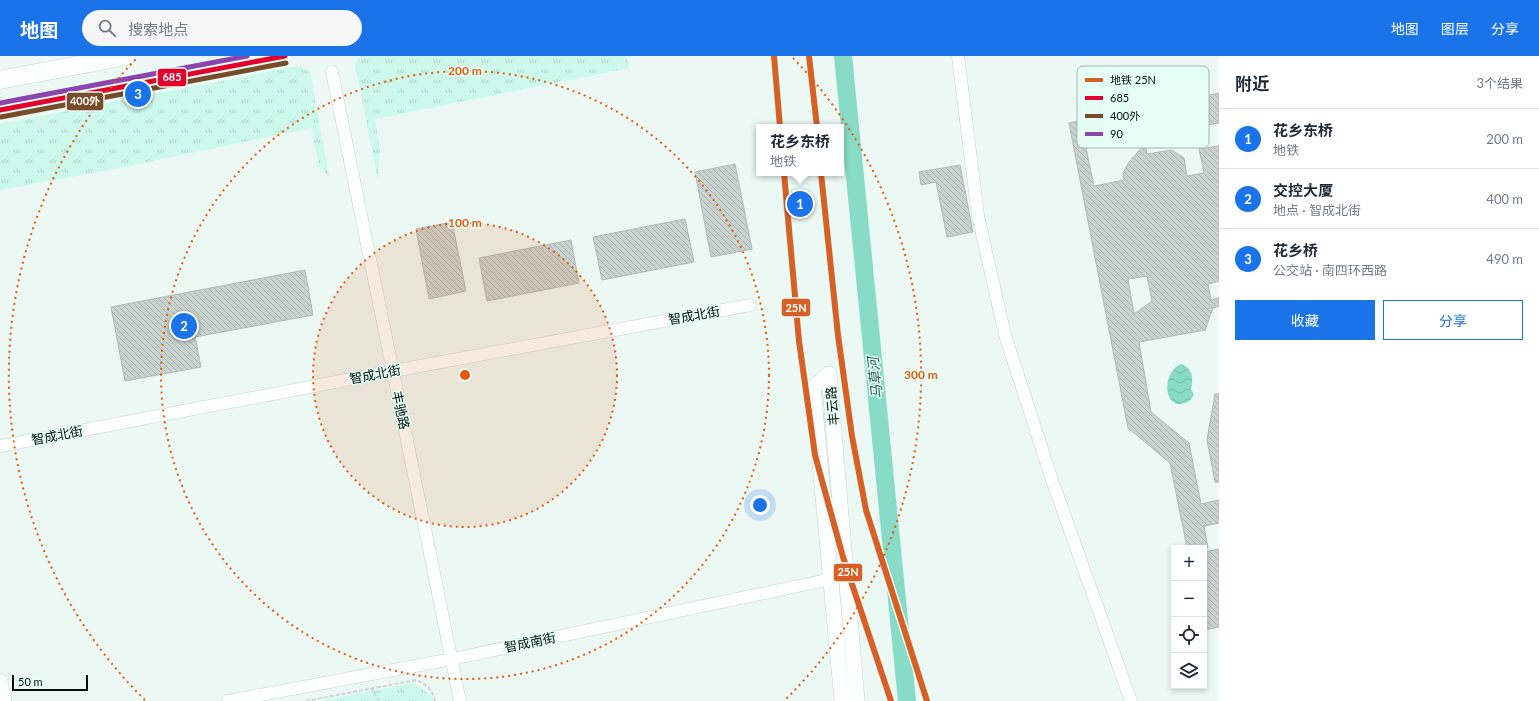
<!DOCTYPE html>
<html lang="zh">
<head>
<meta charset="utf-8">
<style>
  :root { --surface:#fff; --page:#f6f6f7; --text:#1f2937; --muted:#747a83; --line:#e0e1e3; --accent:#1a73e8 }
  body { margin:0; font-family:Lato,"Noto Sans SC",sans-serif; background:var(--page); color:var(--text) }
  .controls { position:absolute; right:12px; bottom:12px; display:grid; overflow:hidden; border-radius:0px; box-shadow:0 2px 6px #0003 }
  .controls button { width:36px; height:36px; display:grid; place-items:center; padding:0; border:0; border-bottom:1px solid var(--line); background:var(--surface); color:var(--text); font:20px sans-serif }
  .scale { position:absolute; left:12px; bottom:10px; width:76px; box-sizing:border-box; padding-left:4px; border:2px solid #050f0c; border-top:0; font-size:11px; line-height:14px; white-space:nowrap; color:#050f0c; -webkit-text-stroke:3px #e5fef6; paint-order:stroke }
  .you { position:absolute; left:760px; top:449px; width:14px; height:14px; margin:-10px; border:3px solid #fff; border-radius:50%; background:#1a73e8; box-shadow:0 0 0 6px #1a73e833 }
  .badge { display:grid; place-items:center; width:26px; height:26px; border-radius:50%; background:var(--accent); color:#fff; font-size:13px; font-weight:700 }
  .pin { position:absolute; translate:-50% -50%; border:2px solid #fff; box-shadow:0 1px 4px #0006 }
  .popup { position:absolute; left:756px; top:68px; width:88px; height:52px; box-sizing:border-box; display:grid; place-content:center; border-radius:0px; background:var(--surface); filter:drop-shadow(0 1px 3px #0005); font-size:13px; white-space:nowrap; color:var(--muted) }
  .popup b { font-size:15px; color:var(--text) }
  .popup::after { content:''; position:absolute; left:50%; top:100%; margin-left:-8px; border:8px solid transparent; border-top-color:var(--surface) }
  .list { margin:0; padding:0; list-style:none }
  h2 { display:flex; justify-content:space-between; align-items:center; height:52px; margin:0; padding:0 16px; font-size:17px }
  h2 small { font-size:13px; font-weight:400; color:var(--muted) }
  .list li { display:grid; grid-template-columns:26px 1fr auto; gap:12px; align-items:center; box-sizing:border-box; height:60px; padding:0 16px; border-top:1px solid var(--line) }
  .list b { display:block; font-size:15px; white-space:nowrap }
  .list p { margin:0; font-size:13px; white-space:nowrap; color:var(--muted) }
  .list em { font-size:13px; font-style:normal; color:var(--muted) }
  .actions { display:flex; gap:8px; padding:12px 16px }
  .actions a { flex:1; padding:9px 0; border:1px solid var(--accent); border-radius:0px; text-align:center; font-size:14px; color:var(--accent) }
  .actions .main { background:var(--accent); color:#fff }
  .icon { flex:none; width:22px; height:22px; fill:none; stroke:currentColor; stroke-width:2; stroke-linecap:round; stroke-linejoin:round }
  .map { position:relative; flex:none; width:1219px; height:645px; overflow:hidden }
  header { display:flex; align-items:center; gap:24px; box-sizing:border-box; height:56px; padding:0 20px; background:var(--accent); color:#fff }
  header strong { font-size:19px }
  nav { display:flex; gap:22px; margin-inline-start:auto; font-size:14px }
  .search { width:280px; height:36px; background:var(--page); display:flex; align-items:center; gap:10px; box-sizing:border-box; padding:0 14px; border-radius:22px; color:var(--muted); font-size:15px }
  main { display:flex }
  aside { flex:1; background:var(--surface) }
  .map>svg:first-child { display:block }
  .park { fill:url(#park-tufts) }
  .water { fill:url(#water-waves) }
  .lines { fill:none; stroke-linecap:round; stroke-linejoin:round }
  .river { stroke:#88dbc6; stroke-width:18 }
  .building { fill:url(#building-back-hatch); stroke:#aebab7; fill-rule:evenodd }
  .minor-casing { stroke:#c8d4d0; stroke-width:13 }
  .major-casing { stroke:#c8d4d0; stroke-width:16 }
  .highway-casing { stroke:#c8d4d0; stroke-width:19 }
  .path { stroke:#d0d4d3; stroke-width:2; stroke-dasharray:4 2; stroke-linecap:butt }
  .minor { stroke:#fcfefd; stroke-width:12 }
  .major { stroke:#fcfefd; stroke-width:15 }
  .highway { stroke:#fcfefd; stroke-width:18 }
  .bus-1-casing { stroke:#e5fef6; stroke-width:8 }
  .bus-2-casing { stroke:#e5fef6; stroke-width:8 }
  .bus-3-casing { stroke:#e5fef6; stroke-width:8 }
  .bus-1 { stroke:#e4002b; stroke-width:5 }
  .bus-2 { stroke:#7a4b2a; stroke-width:5 }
  .bus-3 { stroke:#8e44ad; stroke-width:5 }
  .metro-1-casing { stroke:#e5fef6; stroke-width:9 }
  .metro-1 { stroke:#d85f26; stroke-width:6 }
  .ring { fill:none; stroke:#e8590c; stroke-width:2; stroke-dasharray:2 4 }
  .labels { text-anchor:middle; stroke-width:3; stroke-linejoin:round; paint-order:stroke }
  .street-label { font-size:13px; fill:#050f0c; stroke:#e5fef6 }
  .water-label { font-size:14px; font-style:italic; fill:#2d5d51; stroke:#e5fef6 }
  .key { fill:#e5fef6; stroke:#a2b6b0; stroke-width:1 }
  .key-label { font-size:11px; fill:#050f0c }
  .centre { fill:#e8590c; stroke:#e5fef6; stroke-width:2 }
  .ring-label { font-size:12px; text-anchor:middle; font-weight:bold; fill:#e8590c; stroke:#e5fef6; stroke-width:3; stroke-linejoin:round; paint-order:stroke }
  .line-badge { stroke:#e5fef6; stroke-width:1.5 }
  .badge-label { font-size:11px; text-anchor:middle; font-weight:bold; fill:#fff }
</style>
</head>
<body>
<header>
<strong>地图</strong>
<div class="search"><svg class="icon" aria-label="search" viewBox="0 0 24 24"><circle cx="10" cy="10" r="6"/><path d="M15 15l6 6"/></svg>搜索地点</div>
<nav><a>地图</a><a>图层</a><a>分享</a></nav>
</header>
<main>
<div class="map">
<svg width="1219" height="645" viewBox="0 0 1219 645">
  <defs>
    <pattern id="park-tufts" width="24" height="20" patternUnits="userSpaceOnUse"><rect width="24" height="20" fill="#ccf9ec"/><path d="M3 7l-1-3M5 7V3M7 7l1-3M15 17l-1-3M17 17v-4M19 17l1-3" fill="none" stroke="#aed4c9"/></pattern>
    <pattern id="water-waves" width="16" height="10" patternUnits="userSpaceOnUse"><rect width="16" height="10" fill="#88dbc6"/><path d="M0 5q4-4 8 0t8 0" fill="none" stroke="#74bba9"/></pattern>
    <pattern id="building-back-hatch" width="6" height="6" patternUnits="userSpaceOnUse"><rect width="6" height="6" fill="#c8d3d0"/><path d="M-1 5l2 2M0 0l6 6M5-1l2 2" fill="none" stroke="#aab4b1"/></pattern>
  </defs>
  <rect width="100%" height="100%" fill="#ebf8f4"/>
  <path class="park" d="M360 0H627L629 12 375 63 380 92 378 124 355 9Z
    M298 10 310 16 329 121 319 109 311 72 109 114 0 134V68Z
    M413 627 432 640 433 645H320Z"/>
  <path class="water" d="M1182 308C1194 315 1193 322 1191 334L1194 338C1191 347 1184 348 1176 348 1174 346 1172 345 1171 344 1163 333 1169 311 1182 308Z"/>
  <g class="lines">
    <path class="river" d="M843 0 907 645"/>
  </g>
  <path class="building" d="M1219 37V67L1190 72 1191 76 1176 79 1175 75 1144 81 1145 85 1126 89 1125 84 1086 92 1094 130 1124 124 1123 117 1129 106 1145 88 1147 98 1172 94 1184 102 1187 120 1204 117 1199 93 1219 90V225L1208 228 1211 244 1219 242V250L1213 252 1205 274 1139 286 1151 356 1189 387 1201 448 1219 444V467L1204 470 1208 492H1187L1170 407 1128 372 1069 67ZM1147 220 1152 245 1134 258 1128 223Z
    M735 108 752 193 711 201 695 116Z
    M960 109 973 176 947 181 936 126 921 129 919 116Z
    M685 163 694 206 602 224 593 181Z
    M452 166 466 235 429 243 416 173Z
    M571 184 579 227 487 245 479 202Z
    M305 214 313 259 195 281 201 311 125 325 111 251Z
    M1215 338H1219V426H1215L1207 384Z
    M1219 493V571L1205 574 1204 568V496Z"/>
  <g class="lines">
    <defs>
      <path id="minor" d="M958 0 978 160 1005 279 1052 424 1131 645
        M332 16 460 645
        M0 390 393 315 750 249
        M228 645 452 603 831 523"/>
      <path id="major" d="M0 54 285 0
        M829 318 813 332 842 645
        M829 318 857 645
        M0 625 4 645"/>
      <path id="highway" d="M0 24 126 0"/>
    </defs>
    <use href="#minor" class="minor-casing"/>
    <use href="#major" class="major-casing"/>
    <use href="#highway" class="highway-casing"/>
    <path class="path" d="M371 632 379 645
      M306 645 416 624C426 628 433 634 435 645"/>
    <use href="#minor" class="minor"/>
    <use href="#major" class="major"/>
    <use href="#highway" class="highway"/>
    <defs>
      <path id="bus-1" d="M0 54 285 0"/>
      <path id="bus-2" d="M1 61 286 7"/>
      <path id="bus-3" d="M0 47 247 0"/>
    </defs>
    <use href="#bus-1" class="bus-1-casing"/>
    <use href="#bus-2" class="bus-2-casing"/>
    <use href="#bus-3" class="bus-3-casing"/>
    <use href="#bus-1" class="bus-1"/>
    <use href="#bus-2" class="bus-2"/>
    <use href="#bus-3" class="bus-3"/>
    <defs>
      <path id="metro-1" d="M774 0 780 71
        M809 0 817 71
        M784 117 799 285 815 399 843 501 891 645
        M821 117 838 279 852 380 866 454 927 645"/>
    </defs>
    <use href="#metro-1" class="metro-1-casing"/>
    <use href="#metro-1" class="metro-1"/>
  </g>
  <circle cx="465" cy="319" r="152" fill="#e8590c" fill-opacity=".12"/>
  <g class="ring">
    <circle cx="465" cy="319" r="152"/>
    <circle cx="465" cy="319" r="304"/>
    <path d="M145 644A456 456 0 0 1 137 2M793 2A456 456 0 0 1 785 644"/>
  </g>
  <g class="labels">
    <g class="street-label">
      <text transform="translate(694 259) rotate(-10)" y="5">智成北街</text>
      <text transform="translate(375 318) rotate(-11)" y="5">智成北街</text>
      <text transform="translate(832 350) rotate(-95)" y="5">丰云路</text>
      <text transform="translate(401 354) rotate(78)" y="5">丰驰路</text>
      <text transform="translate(57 379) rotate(-11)" y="5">智成北街</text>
      <text transform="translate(530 586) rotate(-12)" y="5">智成南街</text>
    </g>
    <g class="water-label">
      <text transform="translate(875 322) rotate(-96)" y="5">马草河</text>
    </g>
  </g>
  <rect x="1077" y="10" width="132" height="82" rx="6" class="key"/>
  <rect x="1085" y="22" width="18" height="4" fill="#d85f26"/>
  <rect x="1085" y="40" width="18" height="4" fill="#e4002b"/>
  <rect x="1085" y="58" width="18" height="4" fill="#7a4b2a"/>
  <rect x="1085" y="76" width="18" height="4" fill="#8e44ad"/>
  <g class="key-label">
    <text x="1110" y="28">地铁 25N</text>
    <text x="1110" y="46">685</text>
    <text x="1110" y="64">400外</text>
    <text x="1110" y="82">90</text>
  </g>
  <circle cx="465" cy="319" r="6" class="centre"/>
  <g class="ring-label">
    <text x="465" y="19">200 m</text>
    <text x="465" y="171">100 m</text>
    <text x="921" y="323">300 m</text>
  </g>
  <g class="line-badge">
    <rect x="157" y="12" width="30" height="19" rx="4" fill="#e4002b"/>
    <rect x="66" y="36" width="38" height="19" rx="4" fill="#7a4b2a"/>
    <rect x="781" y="242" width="30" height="19" rx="4" fill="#d85f26"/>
    <rect x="833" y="507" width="30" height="19" rx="4" fill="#d85f26"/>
  </g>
  <g class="badge-label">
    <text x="172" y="25">685</text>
    <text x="85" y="49">400外</text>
    <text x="796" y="256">25N</text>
    <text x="848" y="520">25N</text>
  </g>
</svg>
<div class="controls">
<button>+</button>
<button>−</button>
<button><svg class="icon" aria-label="locate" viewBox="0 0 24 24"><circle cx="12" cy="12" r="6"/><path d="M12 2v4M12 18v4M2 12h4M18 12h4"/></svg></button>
<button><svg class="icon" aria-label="layers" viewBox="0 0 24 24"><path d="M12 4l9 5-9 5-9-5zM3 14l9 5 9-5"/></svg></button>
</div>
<div class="scale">50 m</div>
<div class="you"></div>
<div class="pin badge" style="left:800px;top:148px">1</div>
<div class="popup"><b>花乡东桥</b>地铁</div>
<div class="pin badge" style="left:184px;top:270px">2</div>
<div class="pin badge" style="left:138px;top:38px">3</div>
</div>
<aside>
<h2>附近<small>3个结果</small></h2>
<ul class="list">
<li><span class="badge">1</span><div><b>花乡东桥</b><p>地铁</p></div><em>200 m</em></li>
<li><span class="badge">2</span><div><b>交控大厦</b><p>地点 · 智成北街</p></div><em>400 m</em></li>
<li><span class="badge">3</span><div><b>花乡桥</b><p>公交站 · 南四环西路</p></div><em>490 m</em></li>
</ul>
<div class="actions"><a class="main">收藏</a><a>分享</a></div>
</aside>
</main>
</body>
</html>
